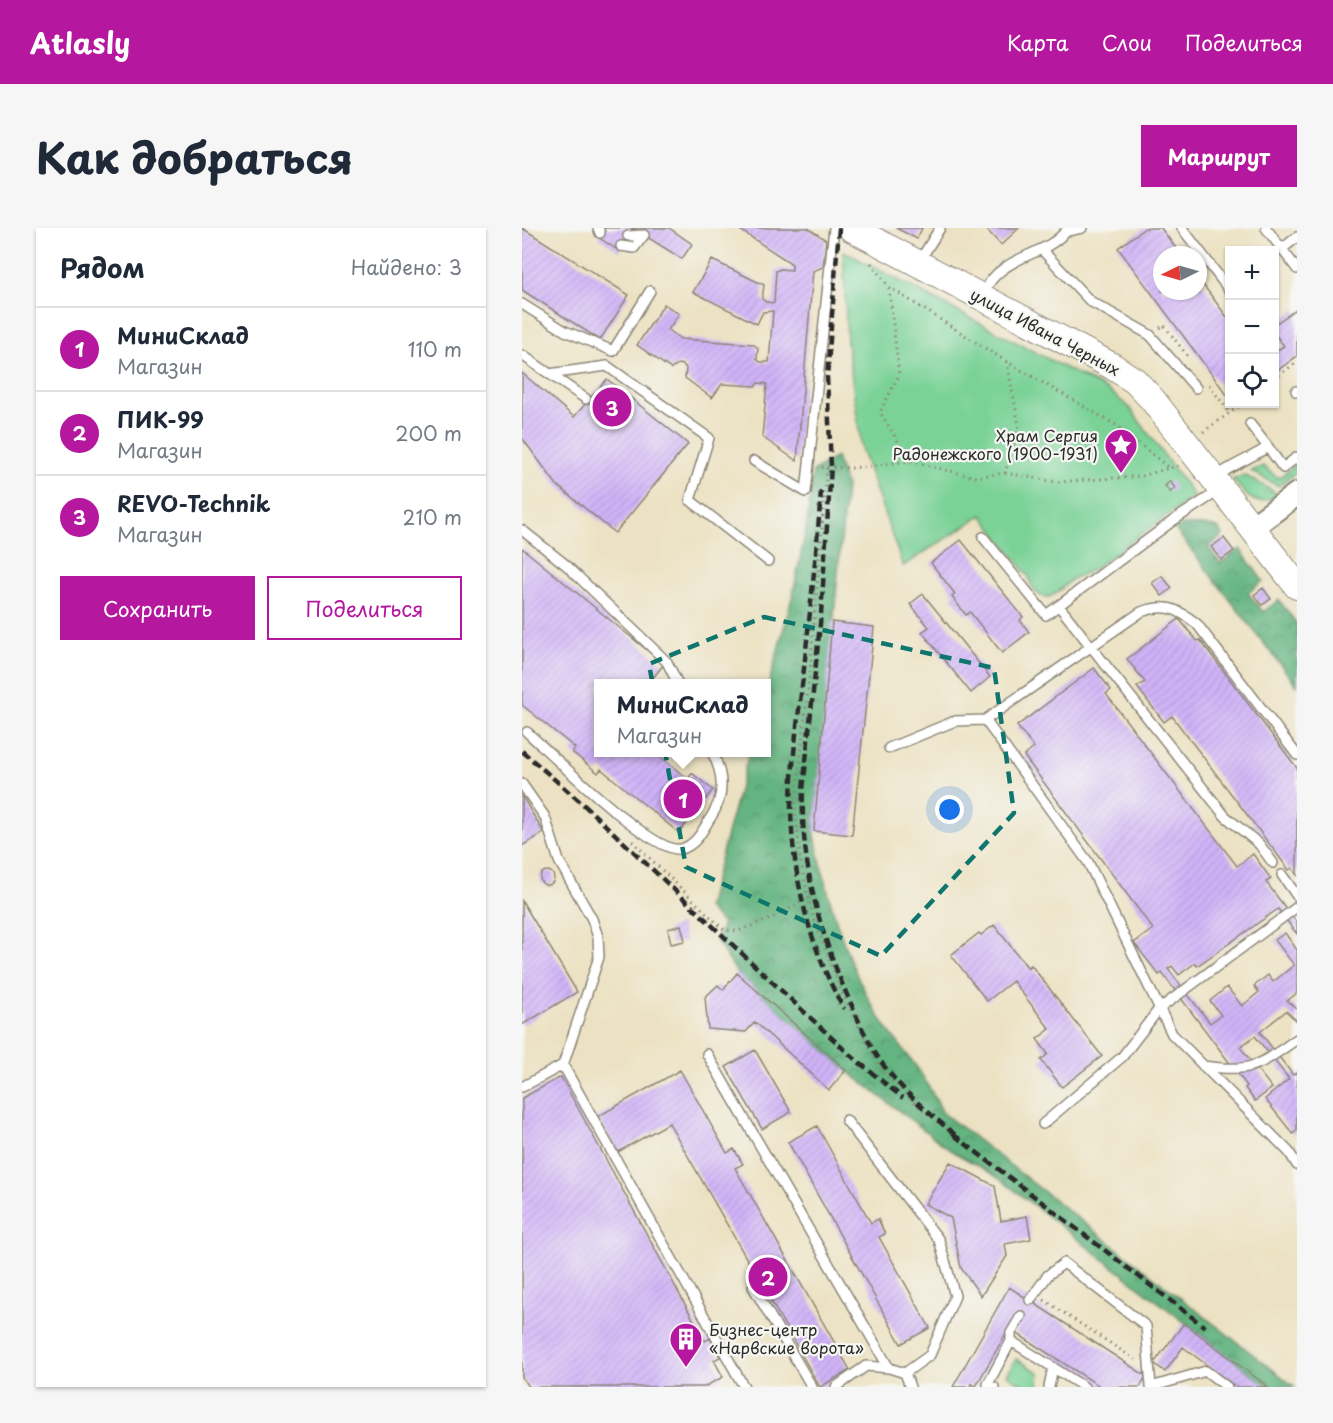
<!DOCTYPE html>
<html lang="ru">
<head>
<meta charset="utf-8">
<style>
  :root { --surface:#fff; --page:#f6f6f7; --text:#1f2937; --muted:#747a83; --line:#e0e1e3; --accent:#b5179e }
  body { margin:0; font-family:"Playpen Sans",sans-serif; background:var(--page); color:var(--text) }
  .controls { position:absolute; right:18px; top:18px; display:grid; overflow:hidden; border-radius:0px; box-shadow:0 2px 4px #0004 }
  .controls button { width:54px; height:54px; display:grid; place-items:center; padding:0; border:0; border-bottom:2px solid var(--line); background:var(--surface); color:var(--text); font:30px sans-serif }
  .compass { position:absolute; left:631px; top:18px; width:54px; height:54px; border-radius:50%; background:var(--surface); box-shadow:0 2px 4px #0004; rotate:265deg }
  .you { position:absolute; left:428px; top:582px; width:21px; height:21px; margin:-15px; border:4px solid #fff; border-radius:50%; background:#1a73e8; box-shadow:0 0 0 9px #1a73e833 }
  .badge { display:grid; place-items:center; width:39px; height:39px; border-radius:50%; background:var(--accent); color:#fff; font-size:20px; font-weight:700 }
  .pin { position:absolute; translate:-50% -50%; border:3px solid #fff; box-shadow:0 2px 6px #0006 }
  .popup { position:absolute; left:72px; top:451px; width:177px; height:78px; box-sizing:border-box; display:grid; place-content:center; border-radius:0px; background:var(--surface); filter:drop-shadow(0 2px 4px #0005); font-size:20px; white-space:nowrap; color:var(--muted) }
  .popup b { font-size:22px; color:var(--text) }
  .popup::after { content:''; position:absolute; left:50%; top:100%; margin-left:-12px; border:12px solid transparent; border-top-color:var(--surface) }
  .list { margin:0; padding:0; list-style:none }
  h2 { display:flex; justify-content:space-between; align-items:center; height:78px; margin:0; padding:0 24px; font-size:26px }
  h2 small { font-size:20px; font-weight:400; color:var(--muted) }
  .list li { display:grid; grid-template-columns:39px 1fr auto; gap:18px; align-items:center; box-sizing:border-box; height:84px; padding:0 24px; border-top:2px solid var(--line) }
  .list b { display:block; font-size:22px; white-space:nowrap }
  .list p { margin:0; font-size:20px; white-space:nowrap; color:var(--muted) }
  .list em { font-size:20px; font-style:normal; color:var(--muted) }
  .actions { display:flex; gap:12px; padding:18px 24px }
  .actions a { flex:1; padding:14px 0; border:2px solid var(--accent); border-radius:0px; text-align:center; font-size:21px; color:var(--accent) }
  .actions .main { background:var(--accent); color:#fff }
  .icon { flex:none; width:33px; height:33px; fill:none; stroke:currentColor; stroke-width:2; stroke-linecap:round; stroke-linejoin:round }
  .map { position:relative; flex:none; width:775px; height:1159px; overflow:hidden; border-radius:0px }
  header { display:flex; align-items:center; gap:36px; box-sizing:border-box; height:84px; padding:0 30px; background:var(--accent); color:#fff }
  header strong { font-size:28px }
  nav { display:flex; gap:33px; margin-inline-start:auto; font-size:21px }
  .intro { display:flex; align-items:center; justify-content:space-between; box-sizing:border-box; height:144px; padding:0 36px }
  h1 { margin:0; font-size:42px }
  .button { padding:15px 27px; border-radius:0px; background:var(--accent); color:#fff; font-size:21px; font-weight:700 }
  main { display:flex; gap:36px; padding:0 36px }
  aside { flex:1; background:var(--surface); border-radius:0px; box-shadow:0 2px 4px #0004 }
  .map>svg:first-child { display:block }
  .grass { fill:url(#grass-tufts); stroke:#527e61; stroke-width:1.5 }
  .forest { fill:url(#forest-crowns); stroke:#477056; stroke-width:1.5 }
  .green { fill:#7ad297; stroke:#527e61; stroke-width:1.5 }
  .building { fill:url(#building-hatch) }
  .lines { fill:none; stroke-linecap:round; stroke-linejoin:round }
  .service-casing { stroke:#8c8677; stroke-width:12 }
  .tertiary-casing { stroke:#8c8677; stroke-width:26 }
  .secondary-casing { stroke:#8c8677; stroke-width:28 }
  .path { stroke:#8c8677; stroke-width:3; stroke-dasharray:1.5 4.5; stroke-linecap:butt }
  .service { stroke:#fff; stroke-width:9 }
  .tertiary { stroke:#fff; stroke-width:22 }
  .secondary { stroke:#fff; stroke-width:26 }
  .rail { stroke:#2b2b2b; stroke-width:4.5; stroke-dasharray:9 4.5; stroke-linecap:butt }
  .marked { fill:none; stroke:#0f766e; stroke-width:4.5; stroke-dasharray:12 8; stroke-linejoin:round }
  .labels { text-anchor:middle; stroke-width:4.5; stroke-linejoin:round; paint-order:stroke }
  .street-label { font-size:16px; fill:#2b2b2b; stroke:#f6f6f2 }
  .poi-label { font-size:16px; fill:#2b2b2b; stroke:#f6f6f2; text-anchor:end }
</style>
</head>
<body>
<header>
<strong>Atlasly</strong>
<nav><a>Карта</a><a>Слои</a><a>Поделиться</a></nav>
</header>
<div class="intro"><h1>Как добраться</h1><a class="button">Маршрут</a></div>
<main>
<aside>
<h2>Рядом<small>Найдено: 3</small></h2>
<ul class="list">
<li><span class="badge">1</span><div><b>МиниСклад</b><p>Магазин</p></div><em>110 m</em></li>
<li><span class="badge">2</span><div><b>ПИК-99</b><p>Магазин</p></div><em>200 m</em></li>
<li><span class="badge">3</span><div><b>REVO-Technik</b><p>Магазин</p></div><em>210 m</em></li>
</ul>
<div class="actions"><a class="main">Сохранить</a><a>Поделиться</a></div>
</aside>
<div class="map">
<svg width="775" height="1159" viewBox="0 0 775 1159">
  <defs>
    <pattern id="grass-tufts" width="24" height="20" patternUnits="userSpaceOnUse" patternTransform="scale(1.5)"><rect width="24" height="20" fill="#7ad297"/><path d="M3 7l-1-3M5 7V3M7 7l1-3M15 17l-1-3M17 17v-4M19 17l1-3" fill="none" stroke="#6ab482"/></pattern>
    <pattern id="forest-crowns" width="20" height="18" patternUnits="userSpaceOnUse" patternTransform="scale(1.5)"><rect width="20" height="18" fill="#63b480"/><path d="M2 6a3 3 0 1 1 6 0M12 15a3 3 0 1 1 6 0" fill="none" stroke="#529369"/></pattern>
    <pattern id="building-hatch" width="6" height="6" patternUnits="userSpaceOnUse" patternTransform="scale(1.5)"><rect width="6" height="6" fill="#d0b3f8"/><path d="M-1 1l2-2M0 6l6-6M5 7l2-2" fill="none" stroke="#b39ad5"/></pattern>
  </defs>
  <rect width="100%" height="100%" fill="#f6f6f2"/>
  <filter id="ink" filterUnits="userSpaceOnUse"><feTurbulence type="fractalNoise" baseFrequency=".0167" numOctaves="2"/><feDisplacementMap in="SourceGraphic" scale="12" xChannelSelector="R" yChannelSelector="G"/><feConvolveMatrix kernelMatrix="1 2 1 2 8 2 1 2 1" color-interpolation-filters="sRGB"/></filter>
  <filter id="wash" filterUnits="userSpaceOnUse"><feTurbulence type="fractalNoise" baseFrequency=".008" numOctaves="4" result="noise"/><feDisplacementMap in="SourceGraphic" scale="24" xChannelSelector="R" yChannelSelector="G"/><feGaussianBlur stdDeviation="1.35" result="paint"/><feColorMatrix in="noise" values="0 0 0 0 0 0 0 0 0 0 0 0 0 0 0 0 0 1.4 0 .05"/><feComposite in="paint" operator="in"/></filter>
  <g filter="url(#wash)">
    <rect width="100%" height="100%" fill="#ece2c3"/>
    <path class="grass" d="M775 236V244L756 258 729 243 741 238 756 250Z
      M722 247 750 262 755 267C733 282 724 268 711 251Z"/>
    <path class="forest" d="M314 229 324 259 292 603C305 669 323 736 360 793 371 810 384 824 396 841 405 855 413 870 421 885L773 1159H746L483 955 467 944 428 922 324 842 215 745 194 712 201 696 185 680 227 525 245 524V462L271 366 285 296 291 244Z
      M661 297H682L696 300 701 307 686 319 698 335 718 321 741 353 726 365 741 384 757 372 775 396V458L653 301Z"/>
    <path class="green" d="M321 23 587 163 607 179 672 268 570 342C564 345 558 347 552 350 542 356 529 377 516 366 510 361 508 356 507 349L460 287 381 338 340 223 325 115Z
      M494 1131 518 1145 516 1159H505L485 1147Z"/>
    <g id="blocks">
      <path class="building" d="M0 0 107 67 78 112 0 62Z
        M81 0H147L170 16 160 31 111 0 97 23 76 9Z
        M215 0H286L304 12 301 39 291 43 275 233 240 209 245 156 236 155 234 158 200 156 190 170 163 150 164 140 161 137 156 136 149 141 115 117 142 76 157 86 146 102 159 111 231 116 236 120 235 131 238 134H247L251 83 241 84 235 96 171 64 190 32 242 57 240 71 244 74 252 75 254 43 258 41 270 42V36Z
        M374 0H400L395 11Z
        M463 0H497L479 17Z
        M623 0H639L659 27H640V63H676V50L708 93V171L596 20Z
        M773 82 775 84V128L752 145V124L762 118 752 105V97Z
        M0 145 52 189 85 151 166 216 93 305 35 257 0 210Z
        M648 253 653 260 648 264 643 258Z
        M702 310 712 323 699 332 689 319Z
        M439 312 501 389 498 392 507 404 480 425 448 384 444 387 430 369 433 366 409 335Z
        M0 320 142 436 126 456H77V524H132L166 551 170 545 191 562 157 605 79 541 76 545 50 524 53 520 0 477Z
        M640 348 650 360 640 368 630 355Z
        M741 360 749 371 740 377 732 367Z
        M401 366 468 449 449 465 400 404 407 399 388 376Z
        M657 391 675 413 678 412 775 540V647L770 640 767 642 650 488 642 494 615 459 623 454 605 431Z
        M310 394 352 399 330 607 292 603Z
        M572 440 589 462 584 466 715 638 731 626 749 651 744 654 775 695V706L756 681 675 738 673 735 657 747 650 738 646 741 688 795 699 787 688 773 705 759 720 778 737 764 732 758 746 747 751 754 772 737 753 712 763 705 775 722V765L765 773 775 781V793L764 783 738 804 771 847 775 844V902L771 906 743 871 767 851 733 808 718 819 750 860 733 873 723 860 725 858 640 745 637 747 612 715 631 701 502 528 512 520 495 498Z
        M0 568 22 605 0 618Z
        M18 650a7 7 0 1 1 14 0a7 7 0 1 1-14 0Z
        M0 673 55 764 0 797Z
        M159 697 163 713 149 716 146 701Z
        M472 697 506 740 509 737 580 828 540 859 519 832 526 826 515 811 528 801 491 753 465 773 429 727 457 705 459 707Z
        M215 745 324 842 307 862 233 794 224 804 186 801 183 769 196 757 201 762Z
        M233 822 269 884 240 901 204 839Z
        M158 842 205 925 212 921 221 936 213 940 328 1142 298 1159 147 895 96 924 75 889Z
        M39 849 183 1113 188 1110 198 1129 192 1132 201 1149 182 1159H6L0 1149V870Z
        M295 898 349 995 356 991 363 1006 357 1009 408 1100 379 1116 266 914Z
        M428 934 473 958 479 993 505 988 509 1011 483 1016 485 1028 459 1068 439 1040 429 990 403 976Z
        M487 1059 624 1148 618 1159H579L494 1105 495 1086 454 1158 449 1156 448 1159H431Z
        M662 1095 746 1159H714L661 1119 643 1144 632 1135Z"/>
    </g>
  </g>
  <g filter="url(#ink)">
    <use href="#blocks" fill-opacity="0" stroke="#8c8677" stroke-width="1.5"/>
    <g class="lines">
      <defs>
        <path id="service" d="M76 0 78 5
          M660 0 708 63
          M744 0 775 41
          M545 3 560 0
          M106 8 122 7
          M99 18 112 20 122 7
          M760 21 775 9
          M520 22 568 73 628 107 674 160
          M397 34 418 0
          M460 67C465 57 472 47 481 41 502 25 531 22 546 0
          M0 76 43 103 91 123 128 63
          M0 127 64 171
          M27 146 85 138 187 210 168 272 246 333
          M774 163 775 164
          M728 196 746 219
          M232 233 284 264 312 0
          M694 249C710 237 729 230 746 219L761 240 775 229
          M0 302 44 337 145 434 156 456
          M461 309 524 387 652 292 698 262
          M537 378 703 588 737 616 751 635
          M463 492 566 634 650 806 767 924 775 937
          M5 504C28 525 131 627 159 621 175 617 181 601 189 589 203 568 202 547 190 524
          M367 520 433 493 463 492 619 384C643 375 655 380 675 396L775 527
          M0 556 23 589 37 633 70 691 76 709 77 729 41 837
          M760 647 775 668
          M185 826 367 1140 383 1145
          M681 838C731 845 736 838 775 811
          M0 859 41 837 222 1159
          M324 892 417 1012 433 1068 408 1127 383 1145
          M521 896 600 829 637 781 775 679
          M231 1059 290 1159
          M508 1072 526 1047 542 1035 624 1098 629 1159
          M489 1113 562 1159
          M383 1145 388 1159
          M314 1159 344 1138 367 1140
          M472 1159 466 1156 489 1113V1105L499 1088
          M527 1159 531 1139
          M629 1159 684 1143 705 1159"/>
        <path id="tertiary" d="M730 299 775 266"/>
        <path id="secondary" d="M329 0 590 138 613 153 630 171 775 358"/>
      </defs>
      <use href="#service" class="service-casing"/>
      <use href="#tertiary" class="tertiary-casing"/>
      <use href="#secondary" class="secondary-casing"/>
      <path class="path" d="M349 35 367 59 485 134 594 197 647 240 657 238
        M367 60 377 147 358 184 388 233
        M638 100 642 97 667 130
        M752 151 775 134
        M687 157 708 185
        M681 204 720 176
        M305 239 330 240 388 233 452 249 483 245 497 198 485 134
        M483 245 535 254 620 248 647 240
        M110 613 202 702 216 703 248 691 276 676 285 663 279 636 273 579 288 442 305 239H299
        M285 663 291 688 319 763 359 842 396 878 438 911
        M522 1072 614 1132"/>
      <use href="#service" class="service"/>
      <use href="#tertiary" class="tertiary"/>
      <use href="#secondary" class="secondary"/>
      <path class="rail" d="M317 0 305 149 309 239 299 386 281 562C278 637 299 711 330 778 341 803 353 829 371 849 391 873 416 892 438 911
        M299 263C295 319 289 375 283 431 278 480 269 530 269 580 270 648 288 721 322 781
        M0 523 63 578 328 827 381 870
        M432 907 683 1099"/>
    </g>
  </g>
  <path class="marked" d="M242 389 472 440 492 585 359 728 164 639 127 436Z"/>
  <defs>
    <symbol id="sight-pin" viewBox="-11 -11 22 30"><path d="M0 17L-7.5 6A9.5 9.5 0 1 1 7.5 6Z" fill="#b5179e" stroke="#f6f6f2"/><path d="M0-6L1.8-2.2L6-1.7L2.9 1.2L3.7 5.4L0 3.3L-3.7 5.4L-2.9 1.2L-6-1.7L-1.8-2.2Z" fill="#fff"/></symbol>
    <symbol id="building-pin" viewBox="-11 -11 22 30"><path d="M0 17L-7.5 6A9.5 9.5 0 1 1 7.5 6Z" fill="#b5179e" stroke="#f6f6f2"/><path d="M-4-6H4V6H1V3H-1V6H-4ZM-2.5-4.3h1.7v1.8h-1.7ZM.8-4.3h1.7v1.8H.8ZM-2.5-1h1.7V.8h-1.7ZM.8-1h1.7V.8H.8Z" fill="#fff"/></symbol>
  </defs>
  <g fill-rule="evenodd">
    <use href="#sight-pin" x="580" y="198" width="38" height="52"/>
    <use href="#building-pin" x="145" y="1092" width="38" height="52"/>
  </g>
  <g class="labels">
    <g class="street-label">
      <text transform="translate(523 104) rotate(28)" y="6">улица Ивана Черных</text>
    </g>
    <g class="poi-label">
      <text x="576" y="214">Храм Сергия<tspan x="576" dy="18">Радонежского (1900-1931)</tspan></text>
      <text x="187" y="1108" text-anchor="start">Бизнес-центр<tspan x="187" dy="18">«Нарвские ворота»</tspan></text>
    </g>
  </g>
</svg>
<div class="controls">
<button>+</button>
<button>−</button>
<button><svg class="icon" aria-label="locate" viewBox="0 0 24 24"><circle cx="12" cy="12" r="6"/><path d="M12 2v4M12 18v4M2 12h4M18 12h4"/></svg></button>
</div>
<svg class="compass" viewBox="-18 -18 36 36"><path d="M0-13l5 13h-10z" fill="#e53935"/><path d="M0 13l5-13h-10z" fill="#747a83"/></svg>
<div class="you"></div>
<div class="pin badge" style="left:161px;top:571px">1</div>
<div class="popup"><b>МиниСклад</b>Магазин</div>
<div class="pin badge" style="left:246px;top:1049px">2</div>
<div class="pin badge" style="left:90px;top:179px">3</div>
</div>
</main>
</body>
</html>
